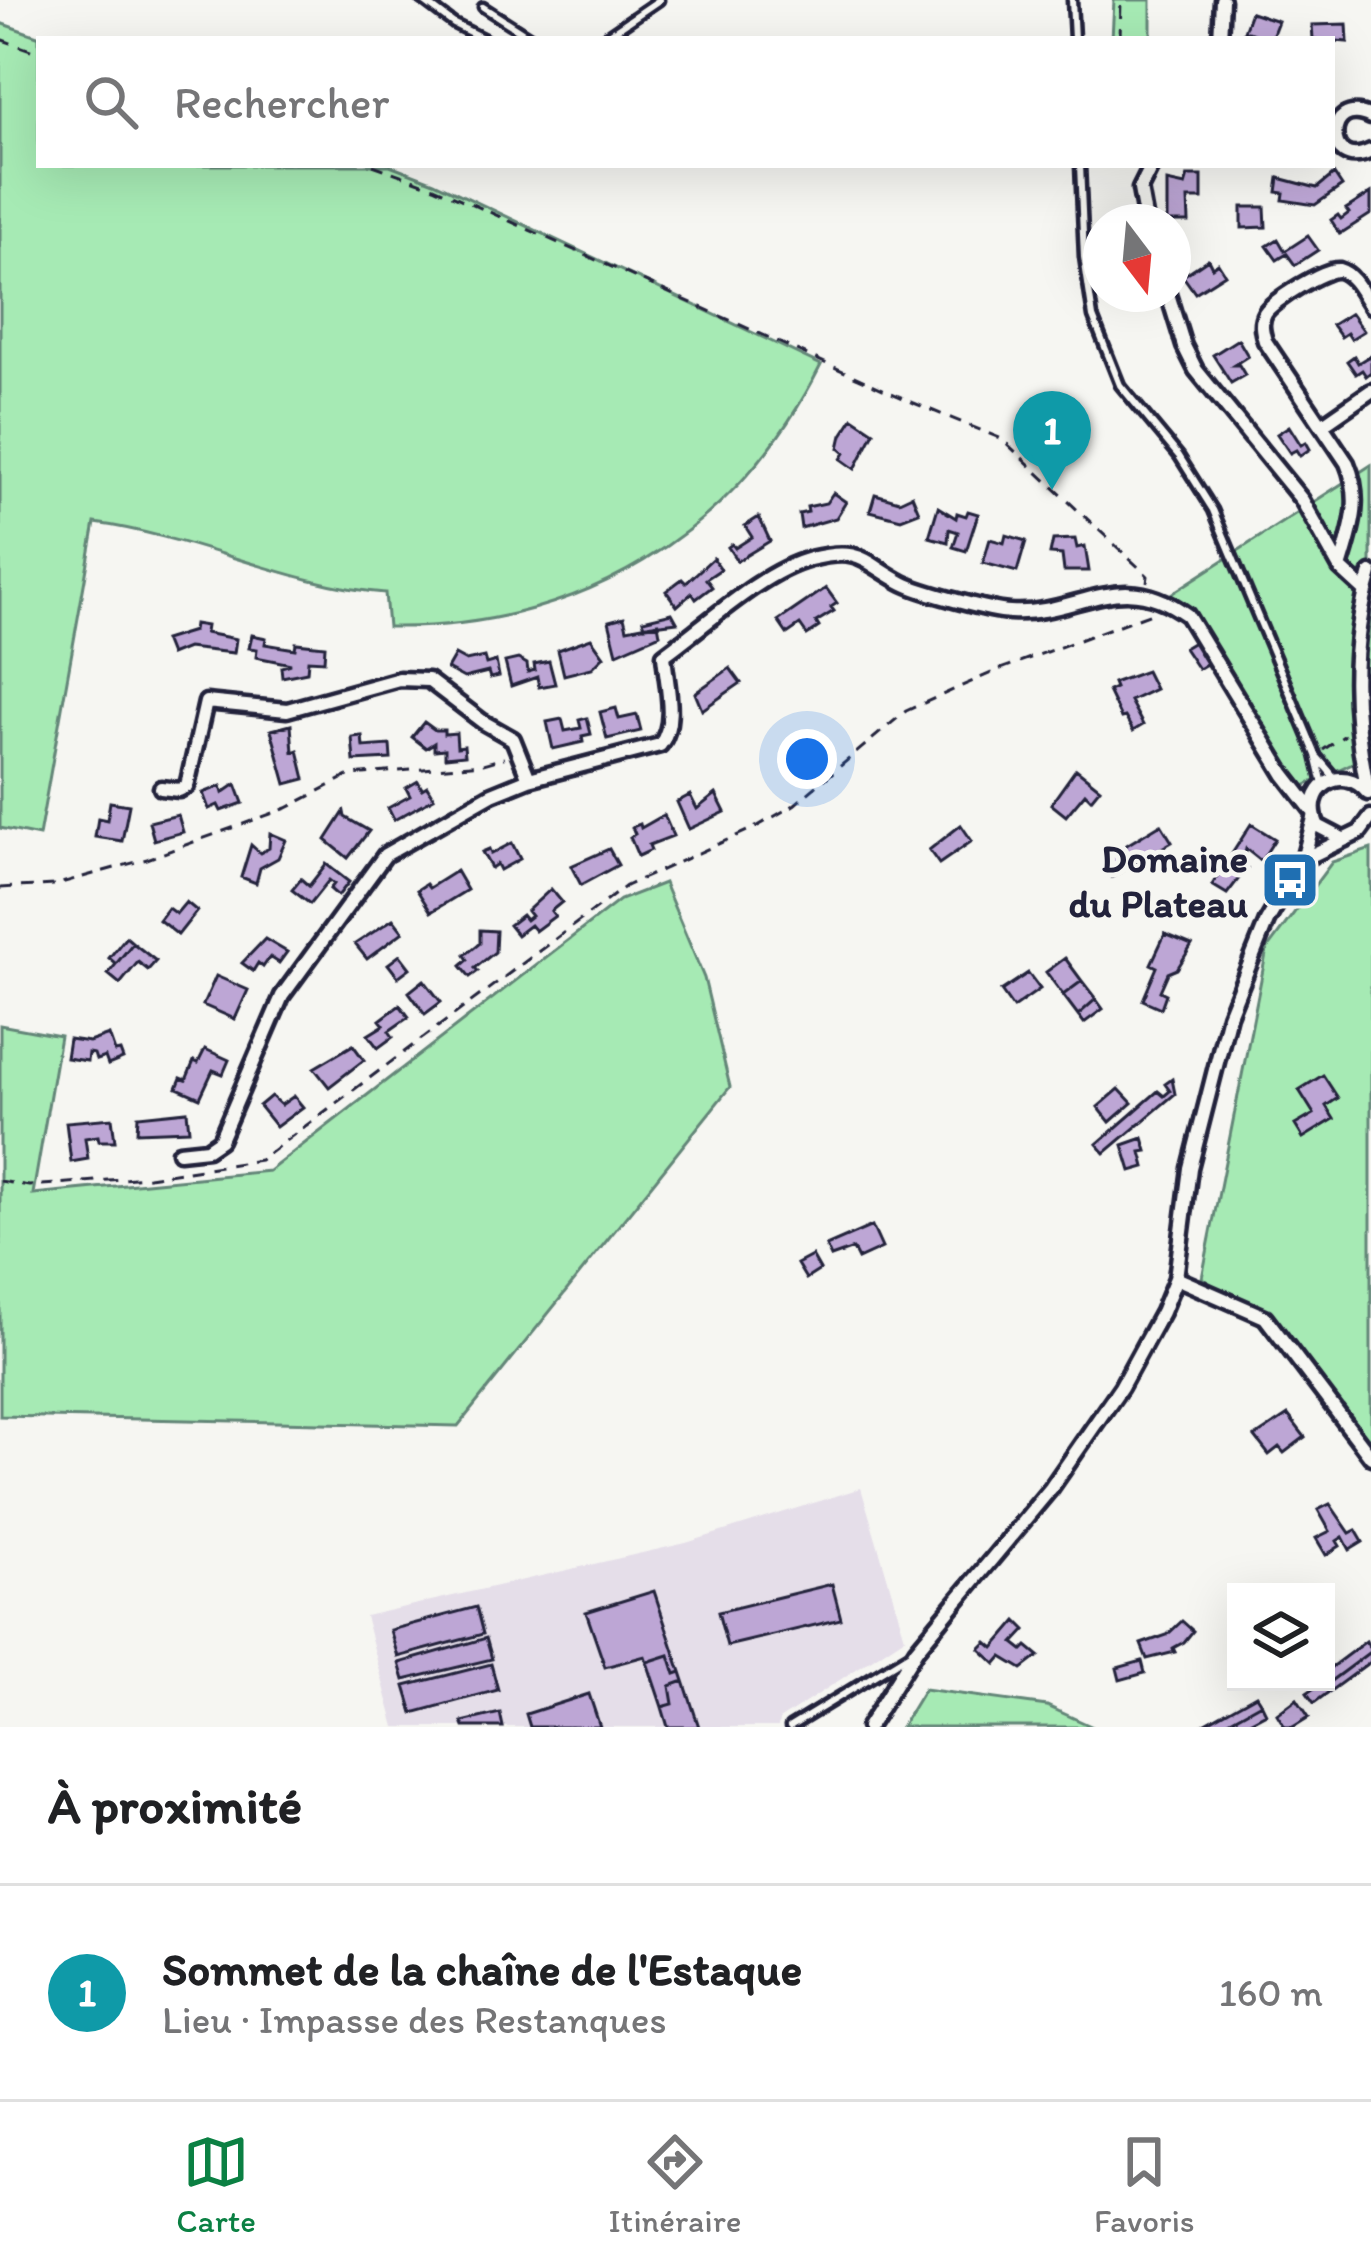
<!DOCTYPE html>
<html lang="fr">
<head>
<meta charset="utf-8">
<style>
  :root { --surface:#fff; --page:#f2f2f2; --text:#202124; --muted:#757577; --line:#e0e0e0; --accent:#0b8043 }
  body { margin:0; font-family:Itim,sans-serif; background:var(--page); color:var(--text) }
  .controls { position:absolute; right:36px; bottom:36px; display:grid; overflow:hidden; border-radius:0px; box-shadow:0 12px 48px #0002 }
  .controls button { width:108px; height:108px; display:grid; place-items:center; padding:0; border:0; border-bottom:3px solid var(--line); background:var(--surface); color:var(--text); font:60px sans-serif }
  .compass { position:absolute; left:1083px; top:204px; width:108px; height:108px; border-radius:50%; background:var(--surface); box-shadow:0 12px 48px #0002; rotate:164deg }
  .you { position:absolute; left:807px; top:759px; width:42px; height:42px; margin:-30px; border:9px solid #fff; border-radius:50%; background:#1a73e8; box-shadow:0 0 0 18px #1a73e833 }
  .badge { display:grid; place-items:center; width:78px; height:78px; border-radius:50%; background:var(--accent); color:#fff; font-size:39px; font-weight:700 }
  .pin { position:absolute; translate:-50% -99px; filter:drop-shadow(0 3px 6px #0008) }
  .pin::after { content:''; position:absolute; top:63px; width:42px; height:36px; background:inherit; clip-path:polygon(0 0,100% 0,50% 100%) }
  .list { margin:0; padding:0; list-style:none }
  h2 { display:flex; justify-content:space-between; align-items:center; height:156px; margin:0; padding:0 48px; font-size:51px }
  h2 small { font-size:39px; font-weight:400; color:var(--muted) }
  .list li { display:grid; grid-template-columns:78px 1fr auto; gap:36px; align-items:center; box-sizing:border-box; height:216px; padding:0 48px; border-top:3px solid var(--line) }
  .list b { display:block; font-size:45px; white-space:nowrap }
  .list p { margin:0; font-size:39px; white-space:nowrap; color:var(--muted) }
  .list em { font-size:39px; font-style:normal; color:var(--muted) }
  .icon { flex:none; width:66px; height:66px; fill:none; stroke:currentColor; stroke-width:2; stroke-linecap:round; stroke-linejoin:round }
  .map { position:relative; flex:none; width:1371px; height:1727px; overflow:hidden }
  .search { position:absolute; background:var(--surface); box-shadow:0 12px 48px #0002; left:36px; right:36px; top:36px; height:132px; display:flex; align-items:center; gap:30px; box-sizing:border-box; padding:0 42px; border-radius:0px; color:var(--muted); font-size:45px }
  .sheet { height:372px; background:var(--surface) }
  nav { display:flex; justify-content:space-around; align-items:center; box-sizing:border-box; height:168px; border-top:3px solid var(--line); background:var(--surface); font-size:33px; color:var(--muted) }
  nav a { display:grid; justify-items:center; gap:6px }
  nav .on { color:var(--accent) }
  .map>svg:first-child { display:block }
  .built { fill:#e5dee9 }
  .green { fill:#a6eab4; stroke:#648678; stroke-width:3 }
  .building { fill:#bda6d5; stroke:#22223b; stroke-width:3 }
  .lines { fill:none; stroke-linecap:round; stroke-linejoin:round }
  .lane-casing { stroke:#22223b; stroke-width:15 }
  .street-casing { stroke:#22223b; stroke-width:21 }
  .path { stroke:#22223b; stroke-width:3; stroke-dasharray:12 9; stroke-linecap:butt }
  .lane { stroke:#f6f6f2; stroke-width:6 }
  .street { stroke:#f6f6f2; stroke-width:12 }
  .labels { text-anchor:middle; stroke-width:10; stroke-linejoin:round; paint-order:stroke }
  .poi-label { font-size:39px; font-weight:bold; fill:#22223b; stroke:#f6f6f2; text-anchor:end }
</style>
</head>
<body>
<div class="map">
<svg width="1371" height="1727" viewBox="0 0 1371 1727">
  <rect width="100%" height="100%" fill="#f6f6f2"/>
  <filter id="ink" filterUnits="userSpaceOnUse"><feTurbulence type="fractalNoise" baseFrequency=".00833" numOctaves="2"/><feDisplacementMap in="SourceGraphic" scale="24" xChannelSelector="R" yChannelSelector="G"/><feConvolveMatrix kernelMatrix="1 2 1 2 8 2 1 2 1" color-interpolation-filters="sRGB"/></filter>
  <g filter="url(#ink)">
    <path class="built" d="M861 1488 905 1637 779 1720 778 1727H395L365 1616 686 1543Z"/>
    <path class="green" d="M1114 0H1151V39H1112Z
      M0 23 46 39H39V165H390L434 182 821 365C736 535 577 630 388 627L385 593C290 585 192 536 95 523L39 836 0 828Z
      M1371 465V754L1300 788 1171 594Z
      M1371 849V1463L1246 1308 1202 1278 1267 949 1332 862Z
      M664 883 704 978 730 1087 458 1426 0 1416V1025L60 1036 33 1194 269 1171 620 900Z
      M924 1689 1047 1706 1093 1727H901Z"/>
    <path class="building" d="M1251 12 1278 21 1271 39 1244 31Z
      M1347 24 1348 42 1313 39 1312 25Z
      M1334 174 1342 186 1315 205 1283 200 1284 193 1277 192 1279 178 1317 188Z
      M1188 176H1202V199H1188L1189 222H1167V182L1185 186Z
      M1371 193V214L1340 234 1331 220 1338 215 1341 219 1349 213 1346 209Z
      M1242 207H1265L1266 227 1242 228Z
      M1308 236 1318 250 1295 265 1287 254 1277 260 1267 246 1278 239 1285 251Z
      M1208 259 1212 267 1218 263 1225 274 1195 293 1183 276Z
      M1351 313 1364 331 1351 339 1347 333 1341 337 1332 325Z
      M1238 339 1248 356 1234 365H1239L1245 375 1231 383 1213 355Z
      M1371 355V372L1366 376 1362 370 1356 374 1347 361 1354 356 1358 363Z
      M853 418 874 432 855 469 841 459 845 453 839 448 842 435Z
      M1289 426 1301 445 1306 442 1310 449 1300 456 1296 450 1290 453 1277 434Z
      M833 493 846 502 836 518 801 528 799 514 808 512 807 507 826 503Z
      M875 494 899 501 912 495 919 512 901 519 870 511Z
      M938 507 956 518 957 513 966 516 968 511 978 514 966 551 953 547 958 532 949 529 948 542 929 537Z
      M759 517 770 541 737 561 728 547 732 544 735 548 752 537 745 526Z
      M1006 535 1026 541 1017 572 983 563 990 539 1004 543Z
      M1075 539 1077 548 1085 546 1089 571H1064L1062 555 1050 554 1053 540Z
      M713 558 721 569 706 579 712 587 696 599 692 593 677 606 666 591 682 579 686 583Z
      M826 588 837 603 831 607 834 611 816 622 819 627 807 635 800 625 787 634 778 621Z
      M672 613 677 622 645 626 643 620Z
      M624 617 627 629 658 623 660 634 617 653 609 621Z
      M194 624 206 626 205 633 236 639 234 653 187 648 170 655 164 640 193 631Z
      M252 635 266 638 265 644 295 649 296 643 325 646 324 661 308 660 307 672 282 677 281 667 291 664 256 657 257 649 249 648Z
      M591 638 604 656 592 668 564 675 558 650Z
      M1194 642 1208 663 1198 669 1184 648Z
      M455 655 466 661 484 657 486 664 496 661 499 676 490 678 488 672 464 678 447 669Z
      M518 659 527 664 528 672 535 670 534 664 549 661 555 684 539 687 537 677 511 686 505 662Z
      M730 668 741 683 702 710 695 693Z
      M1146 671 1155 689 1130 701 1143 725 1133 731 1125 717 1121 718 1108 691 1115 688 1113 683Z
      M616 708 619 719 637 715 641 731 607 739 600 712Z
      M587 718 591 734 582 736 583 742 553 749 547 722 562 719 565 731 581 728 579 720Z
      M424 722 435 730H444V734L456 733 457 747 464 746 465 755 445 757V749L434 750V743L426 748 412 737Z
      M291 725 293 752 298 750 305 779 286 784 271 730Z
      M362 736 363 747 390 745 391 759 354 761 352 737Z
      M1076 769 1100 788 1091 799 1085 793 1066 816 1051 804Z
      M418 781 422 789 427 786 434 798 394 820 388 808 410 796 406 788Z
      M236 784 243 803 221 811 218 805 209 809 203 793 221 786 223 793Z
      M716 794 725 812 689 829 677 802 690 795 697 809Z
      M110 802 129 805 122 841 95 837 98 818 107 820Z
      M344 812 345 817 369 831 348 858 326 840Z
      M178 815 183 832 154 840 149 822Z
      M664 815 673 836 649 845 651 850 638 856 630 837 635 834 632 827 640 824 641 828Z
      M1161 824 1172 842 1112 877 1102 860Z
      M1251 824 1275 839 1261 861 1246 849 1242 865 1247 868 1227 894 1212 885Z
      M961 825 972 841 939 864 929 850Z
      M270 833 286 840 278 858 260 868 256 883 241 877 251 845 260 853 269 848Z
      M512 843 520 859 500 870 497 864 491 868 482 852 489 849 491 854Z
      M609 849 618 865 581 885 571 866Z
      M326 864 349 882 338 896 330 889 334 884 329 880 310 904 292 890 301 879 309 886Z
      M456 871 467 890 431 912 417 890 426 884 429 888Z
      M551 889 562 902 551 911 555 916 535 931 530 925 517 935 509 925 522 915 526 920 531 916 527 911Z
      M186 902 197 911 178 935 159 920 168 908 176 914Z
      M393 919 403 932 367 959 355 944Z
      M480 930 496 931 495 952 475 968 478 971 470 977 461 966 468 960 465 955 480 943Z
      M1165 934 1192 945 1177 969 1168 973 1160 991 1166 994 1161 1008 1143 1000 1157 967 1151 964Z
      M126 937 133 943 116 964 109 958Z
      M265 939 287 952 279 963 270 957 263 967 258 963 253 971 242 963Z
      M133 943 156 961 148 970 138 962 120 984 108 974Z
      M400 955 410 968 398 977 388 964Z
      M1065 958 1082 981 1063 995 1046 972Z
      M1028 973 1040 989 1013 1008 1001 991Z
      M216 976 248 990 235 1019 203 1005Z
      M424 980 441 1002 425 1014 409 992Z
      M1082 981 1096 999 1078 1015 1063 995Z
      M1096 999 1103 1009 1084 1023 1078 1015Z
      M400 1005 409 1017 389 1031 393 1037 378 1048 368 1035 384 1025 380 1020Z
      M109 1035 115 1052 120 1051 123 1059 108 1065 105 1057 96 1060 94 1054 88 1053 87 1061 66 1058 69 1039 89 1042Z
      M353 1045 364 1060 329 1087 314 1068Z
      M205 1049 229 1060 223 1074 213 1070 200 1098 177 1088 181 1078 186 1080 194 1061 198 1063Z
      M1323 1075 1338 1098 1326 1106 1334 1119 1303 1138 1295 1125 1314 1114 1299 1090Z
      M1172 1079 1175 1094 1105 1153 1097 1144 1158 1091 1164 1096 1170 1091 1165 1084Z
      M1119 1089 1132 1103 1110 1122 1098 1107Z
      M271 1096 281 1105 294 1096 303 1107 276 1127 259 1106Z
      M187 1111 189 1130 137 1132 138 1116Z
      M112 1118 115 1141H99L98 1136 85 1138 88 1159 71 1162 66 1122Z
      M1143 1138 1147 1151 1141 1152 1145 1167 1131 1171 1123 1145Z
      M872 1226 882 1248 858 1259 853 1249 831 1257 826 1246Z
      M812 1256 820 1270 806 1279 797 1264Z
      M1288 1415 1305 1437 1284 1453 1279 1447 1269 1455 1255 1437Z
      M1330 1504 1350 1533 1356 1530 1363 1542 1350 1550 1343 1537 1337 1541 1340 1546 1326 1555 1316 1538 1330 1531 1318 1510Z
      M832 1584 841 1619 727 1646 718 1612Z
      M654 1591 681 1672 675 1674 669 1655 647 1662 645 1656 605 1667 586 1612Z
      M476 1607 483 1634 398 1657 390 1630Z
      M1017 1621 1026 1630 1014 1643 1023 1650 1027 1646 1039 1656 1022 1669 1002 1657 996 1664 980 1649 987 1642 994 1648Z
      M1182 1621 1193 1631 1184 1642 1173 1648 1175 1652 1147 1659 1141 1644 1167 1635Z
      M486 1638 492 1659 404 1680 399 1663Z
      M1366 1641 1371 1651 1328 1683 1326 1671Z
      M1371 1651V1661L1314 1703 1307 1693 1326 1680 1328 1683Z
      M669 1655 675 1674 681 1672 684 1681 670 1686 673 1704 662 1707 647 1662Z
      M1142 1661 1145 1673 1120 1680 1117 1668Z
      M491 1664 498 1690 413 1713 405 1686Z
      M684 1681 699 1727H668L662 1707 673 1704 670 1686Z
      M589 1694 600 1727H530L526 1714Z
      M1256 1695 1261 1703 1218 1727H1199Z
      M1297 1699 1309 1717 1293 1727H1285L1277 1714Z
      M1261 1703 1266 1713 1240 1727H1218Z
      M500 1713 503 1727H464L462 1722Z"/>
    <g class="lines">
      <defs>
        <path id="lane" d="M422 0 454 24 484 39
          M1072 0 1074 39
          M483 7 533 39
          M602 39 659 0
          M1080 165 1084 257 1093 317 1120 385 1179 456 1213 510 1316 755 1323 784
          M1318 758 1335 778
          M790 1727 908 1655"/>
        <path id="street" d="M1220 39 1222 0
          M1371 117C1324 94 1323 174 1371 151
          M1146 222 1140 189 1152 165
          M1168 294 1184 346 1196 370 1302 500 1340 568 1365 591
          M1322 425 1371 391
          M1340 568C1351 531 1363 501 1347 463L1265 341C1262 331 1260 322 1265 313 1272 301 1325 268 1339 270 1354 274 1363 295 1371 306
          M161 788 179 790 187 786 206 702 287 710 399 679 428 680 483 722 513 739 529 779
          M1368 791C1352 716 1349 647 1371 573
          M1341 838 1318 826C1300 789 1342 761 1368 793
          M1304 859 1360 832 1371 817
          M179 1152 207 1149 220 1140 282 996 385 855 492 794 529 779 660 745C678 723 666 682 664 655 706 625 761 572 810 559 862 546 863 562 903 583 920 592 991 611 1010 612 1077 617 1119 565 1187 615L1284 774 1312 810
          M1176 1278 1265 1317 1371 1457
          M868 1727 916 1650 1051 1488 1121 1387 1162 1312 1176 1278 1190 1168 1229 1015 1267 921 1303 860 1314 818"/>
      </defs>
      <use href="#lane" class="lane-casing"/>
      <use href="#street" class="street-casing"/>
      <path class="path" d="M0 39 39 53
        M1120 39 1121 0
        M373 165 434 187 914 403 1002 439 1148 576 1147 582
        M1323 750 1345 735
        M0 888 54 885 147 859 287 808 350 775 483 764 504 758
        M0 1181 29 1186 148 1177 260 1160 626 886 758 826 794 805 906 711 998 670 1154 612"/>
      <use href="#lane" class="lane"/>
      <use href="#street" class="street"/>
    </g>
  </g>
  <defs>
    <symbol id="bus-square" viewBox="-11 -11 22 22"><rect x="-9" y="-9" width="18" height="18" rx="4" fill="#1f6fb2" stroke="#f6f6f2"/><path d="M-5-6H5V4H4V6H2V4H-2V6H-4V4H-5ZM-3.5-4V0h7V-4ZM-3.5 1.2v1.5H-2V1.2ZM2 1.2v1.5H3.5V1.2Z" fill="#fff"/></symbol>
  </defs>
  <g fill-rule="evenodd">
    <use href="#bus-square" x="1257" y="847" width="66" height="66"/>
  </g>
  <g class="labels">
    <g class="poi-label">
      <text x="1248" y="872">Domaine<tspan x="1248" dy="45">du Plateau</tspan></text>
    </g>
  </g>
</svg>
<div class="controls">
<button><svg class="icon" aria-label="layers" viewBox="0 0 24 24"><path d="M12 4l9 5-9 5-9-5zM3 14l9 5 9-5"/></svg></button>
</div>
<svg class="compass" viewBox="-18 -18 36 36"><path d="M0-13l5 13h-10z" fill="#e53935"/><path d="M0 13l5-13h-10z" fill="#757577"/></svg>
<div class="you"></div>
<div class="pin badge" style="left:1052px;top:490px;background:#0f9aa8">1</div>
<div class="search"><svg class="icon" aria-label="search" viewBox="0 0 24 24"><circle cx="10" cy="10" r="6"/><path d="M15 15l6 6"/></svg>Rechercher</div>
</div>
<section class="sheet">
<h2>À proximité<small></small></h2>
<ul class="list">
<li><span class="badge" style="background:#0f9aa8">1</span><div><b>Sommet de la chaîne de l'Estaque</b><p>Lieu · Impasse des Restanques</p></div><em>160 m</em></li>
</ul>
</section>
<nav>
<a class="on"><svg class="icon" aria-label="map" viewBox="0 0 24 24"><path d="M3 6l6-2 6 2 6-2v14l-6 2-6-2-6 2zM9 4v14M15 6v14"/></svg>Carte</a>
<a><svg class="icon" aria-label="directions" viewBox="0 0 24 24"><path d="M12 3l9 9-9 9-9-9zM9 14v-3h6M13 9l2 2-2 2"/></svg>Itinéraire</a>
<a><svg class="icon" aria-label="saved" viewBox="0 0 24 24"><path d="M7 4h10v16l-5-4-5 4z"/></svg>Favoris</a>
</nav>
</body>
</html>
